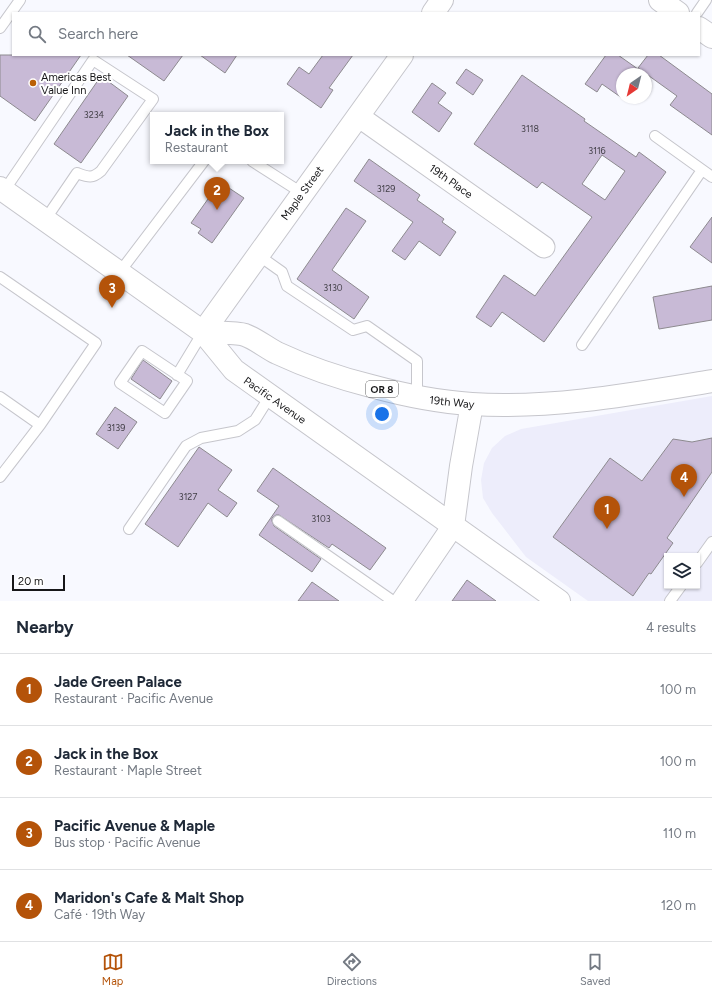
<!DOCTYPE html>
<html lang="en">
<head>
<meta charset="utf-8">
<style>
  :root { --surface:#fff; --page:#f6f6f7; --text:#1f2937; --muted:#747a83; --line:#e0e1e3; --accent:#b45309 }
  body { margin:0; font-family:Figtree,sans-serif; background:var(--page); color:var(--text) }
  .controls { position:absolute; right:12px; bottom:12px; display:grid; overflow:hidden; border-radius:0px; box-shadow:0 1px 3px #0004 }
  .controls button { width:36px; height:36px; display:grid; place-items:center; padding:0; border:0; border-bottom:1px solid var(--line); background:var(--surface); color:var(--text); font:20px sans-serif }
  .compass { position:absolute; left:616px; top:68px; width:36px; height:36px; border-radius:50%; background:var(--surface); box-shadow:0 1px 3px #0004; rotate:215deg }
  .scale { position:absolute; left:12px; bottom:10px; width:53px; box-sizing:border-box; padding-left:4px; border:2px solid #171719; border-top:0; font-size:11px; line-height:14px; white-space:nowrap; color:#171719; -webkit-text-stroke:3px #fff; paint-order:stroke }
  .you { position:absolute; left:382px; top:414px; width:14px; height:14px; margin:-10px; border:3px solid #fff; border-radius:50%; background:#1a73e8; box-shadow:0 0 0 6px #1a73e833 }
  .badge { display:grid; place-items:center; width:26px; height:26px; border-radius:50%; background:var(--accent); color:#fff; font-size:13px; font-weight:700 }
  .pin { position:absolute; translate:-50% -33px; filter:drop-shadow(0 1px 2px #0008) }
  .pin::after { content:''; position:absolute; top:21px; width:14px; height:12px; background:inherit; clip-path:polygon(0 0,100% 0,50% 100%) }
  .popup { position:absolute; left:150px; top:112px; width:134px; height:52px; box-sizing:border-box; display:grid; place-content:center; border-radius:0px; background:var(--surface); filter:drop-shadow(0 1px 3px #0005); font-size:13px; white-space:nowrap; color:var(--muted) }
  .popup b { font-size:15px; color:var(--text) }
  .popup::after { content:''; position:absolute; left:50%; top:100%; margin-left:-8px; border:8px solid transparent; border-top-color:var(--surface) }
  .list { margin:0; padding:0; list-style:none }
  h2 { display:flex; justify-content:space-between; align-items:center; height:52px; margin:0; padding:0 16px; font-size:17px }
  h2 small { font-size:13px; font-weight:400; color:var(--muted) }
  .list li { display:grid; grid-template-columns:26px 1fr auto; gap:12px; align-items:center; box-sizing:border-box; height:72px; padding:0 16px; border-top:1px solid var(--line) }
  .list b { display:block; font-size:15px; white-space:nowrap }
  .list p { margin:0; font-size:13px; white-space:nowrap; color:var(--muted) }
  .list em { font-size:13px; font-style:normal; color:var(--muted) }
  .icon { flex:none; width:22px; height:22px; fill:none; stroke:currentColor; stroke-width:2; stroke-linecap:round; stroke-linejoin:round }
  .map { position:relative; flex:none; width:712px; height:601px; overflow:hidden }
  .search { position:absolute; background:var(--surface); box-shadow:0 1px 3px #0004; left:12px; right:12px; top:12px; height:44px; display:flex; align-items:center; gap:10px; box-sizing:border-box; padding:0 14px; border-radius:0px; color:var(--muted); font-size:15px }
  .sheet { height:340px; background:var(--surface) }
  nav { display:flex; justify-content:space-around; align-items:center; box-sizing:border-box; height:56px; border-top:1px solid var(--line); background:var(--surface); font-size:11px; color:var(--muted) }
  nav a { display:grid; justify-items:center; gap:2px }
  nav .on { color:var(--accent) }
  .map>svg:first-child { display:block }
  .built { fill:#ededfb; fill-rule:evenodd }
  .building { fill:#c8bad6; stroke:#8d8a8f; fill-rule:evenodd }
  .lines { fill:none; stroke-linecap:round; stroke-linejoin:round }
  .service-casing { stroke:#c6c6cc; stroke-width:12 }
  .minor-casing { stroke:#c6c6cc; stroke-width:23 }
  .tertiary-casing { stroke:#c6c6cc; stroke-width:24 }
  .primary-casing { stroke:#c6c6cc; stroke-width:24 }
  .service { stroke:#fff; stroke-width:10 }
  .minor { stroke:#fff; stroke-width:21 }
  .tertiary { stroke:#fff; stroke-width:22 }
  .primary { stroke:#fff; stroke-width:22 }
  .poi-dot { fill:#bb5f05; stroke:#fff; stroke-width:1.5 }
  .labels { text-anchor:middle; stroke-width:4; stroke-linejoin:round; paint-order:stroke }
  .number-label { font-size:9px; fill:#434048 }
  .shield { fill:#fff; stroke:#5d5d5e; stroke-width:1 }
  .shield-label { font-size:10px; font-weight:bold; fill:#171719 }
  .poi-label { font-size:11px; fill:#171719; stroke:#fff; text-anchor:start }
  .street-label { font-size:11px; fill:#171719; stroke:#fff }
</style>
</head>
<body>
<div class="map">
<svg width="712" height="601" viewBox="0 0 712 601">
  <rect width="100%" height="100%" fill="#f8f9ff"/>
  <path class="built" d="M712 396V601H588L526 557 492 513 483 498 481 480 484 463 492 448 505 436 521 429ZM667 556H697V586H667Z"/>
  <path class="building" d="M0 55H81L35 121 0 96Z
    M127 55H183L164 81Z
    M200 55H237L225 73Z
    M323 55H353L329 88 333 90 321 108 287 84 299 67 309 74Z
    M606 55H618L645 74H622V98L602 84 597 92 585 84Z
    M648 55H659L712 94V135L670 105 677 96 638 68Z
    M466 69 483 80 473 95 456 83Z
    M522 75 585 119 584 121 636 157 639 152 666 172 544 342 502 312 491 327 476 317 504 275 535 296 592 217 542 182 537 188 474 144ZM602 155 625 171 605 200 582 184Z
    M101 76 128 96 81 163 54 144Z
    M432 83 446 93 438 103 452 113 439 132 412 112Z
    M369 159 420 195 417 200 444 219 442 222 456 232 440 256 419 241 405 260 392 251 413 222 354 181Z
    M220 182 244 198 212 243 198 233 201 229 191 223Z
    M346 208 366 221 332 270 369 297 354 319 297 279Z
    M712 217V263L690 247Z
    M712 286V320L659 329 653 297Z
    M143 360 172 381 160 399 131 379Z
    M115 407 137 422 118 449 96 434Z
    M712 438V472L667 538 673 543 651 574 649 573 633 596 553 537 610 458 642 481 673 439 692 442Z
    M199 447 232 470 218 490 237 503 227 517 208 503 178 547 145 524Z
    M273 468 386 548 370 570 332 544 329 548 279 515H276L272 518V521L274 526 321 559 312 572 259 535 279 506 257 491Z
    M467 580 496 601H452Z
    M312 582 339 601H298Z"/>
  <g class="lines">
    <defs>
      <path id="service" d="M697 13 706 0
        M0 28 20 0
        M655 136 712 177
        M252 161 302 193
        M4 191 93 60 153 99 101 171C92 179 88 177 77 173L45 220
        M258 255 282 272 287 286 353 330 367 326 417 361V397
        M119 273 204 161
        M0 277 96 343 40 425 0 397
        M582 345 702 170
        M142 351 187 381 165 413 120 383Z
        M177 375 203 332
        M0 477 40 425
        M278 521 393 601
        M129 529 186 446 201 438 238 431 255 420 270 396
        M697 563 712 542
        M670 601 681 586"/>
      <path id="minor" d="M358 116 544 247
        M402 601 453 526"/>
      <path id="tertiary" d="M660 0 678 13
        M433 13 442 0
        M699 28 712 37
        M203 332 402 55"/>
      <path id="primary" d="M0 188 203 332 234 370 559 601
        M203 332C214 333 236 332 245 335 256 339 267 348 277 353 307 367 339 378 371 386 404 395 438 402 472 404 552 409 633 394 712 381
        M453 526 461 466 472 404"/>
    </defs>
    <use href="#service" class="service-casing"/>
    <use href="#minor" class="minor-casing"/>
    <use href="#tertiary" class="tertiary-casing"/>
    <use href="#primary" class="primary-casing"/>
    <use href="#service" class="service"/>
    <use href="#minor" class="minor"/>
    <use href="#tertiary" class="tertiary"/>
    <use href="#primary" class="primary"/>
  </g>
  <circle class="poi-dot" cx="33" cy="83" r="4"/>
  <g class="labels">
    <g class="number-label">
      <text x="94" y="118">3234</text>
      <text x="530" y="132">3118</text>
      <text x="597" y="154">3116</text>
      <text x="386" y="192">3129</text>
      <text x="333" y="291">3130</text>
      <text x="116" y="431">3139</text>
      <text x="188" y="500">3127</text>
      <text x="321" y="522">3103</text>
    </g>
    <rect class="shield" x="366" y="381" width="32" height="16" rx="3"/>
    <g class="shield-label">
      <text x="382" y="393">OR 8</text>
    </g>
    <g class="poi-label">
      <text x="41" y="81">Americas Best<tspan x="41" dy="13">Value Inn</tspan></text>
    </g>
    <g class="street-label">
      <text transform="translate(451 181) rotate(35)" y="4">19th Place</text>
      <text transform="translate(302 193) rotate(-54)" y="4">Maple Street</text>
      <text transform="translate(275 400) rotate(35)" y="4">Pacific Avenue</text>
      <text transform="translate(452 402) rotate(6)" y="4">19th Way</text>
    </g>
  </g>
</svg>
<div class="controls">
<button><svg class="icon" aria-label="layers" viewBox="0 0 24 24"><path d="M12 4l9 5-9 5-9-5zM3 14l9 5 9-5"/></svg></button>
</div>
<svg class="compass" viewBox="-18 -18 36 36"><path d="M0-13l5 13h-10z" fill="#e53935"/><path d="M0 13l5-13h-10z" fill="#747a83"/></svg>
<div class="scale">20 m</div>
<div class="you"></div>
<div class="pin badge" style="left:607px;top:529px">1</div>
<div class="pin badge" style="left:217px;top:210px">2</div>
<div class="popup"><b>Jack in the Box</b>Restaurant</div>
<div class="pin badge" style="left:112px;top:308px">3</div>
<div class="pin badge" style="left:684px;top:497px">4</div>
<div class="search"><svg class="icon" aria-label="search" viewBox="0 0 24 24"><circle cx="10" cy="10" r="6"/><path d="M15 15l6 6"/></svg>Search here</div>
</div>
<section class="sheet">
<h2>Nearby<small>4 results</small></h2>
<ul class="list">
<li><span class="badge">1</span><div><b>Jade Green Palace</b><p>Restaurant · Pacific Avenue</p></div><em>100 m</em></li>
<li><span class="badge">2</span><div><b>Jack in the Box</b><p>Restaurant · Maple Street</p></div><em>100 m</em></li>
<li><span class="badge">3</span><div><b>Pacific Avenue &amp; Maple</b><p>Bus stop · Pacific Avenue</p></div><em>110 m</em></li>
<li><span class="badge">4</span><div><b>Maridon's Cafe &amp; Malt Shop</b><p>Café · 19th Way</p></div><em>120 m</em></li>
</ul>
</section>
<nav>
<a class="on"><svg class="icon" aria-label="map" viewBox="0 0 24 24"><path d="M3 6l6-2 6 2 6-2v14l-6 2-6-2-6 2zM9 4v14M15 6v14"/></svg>Map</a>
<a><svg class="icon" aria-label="directions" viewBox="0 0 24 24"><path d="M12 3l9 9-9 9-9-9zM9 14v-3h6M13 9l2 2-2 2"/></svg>Directions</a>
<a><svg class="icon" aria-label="saved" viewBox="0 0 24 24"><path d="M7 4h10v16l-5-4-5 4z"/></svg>Saved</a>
</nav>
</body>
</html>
